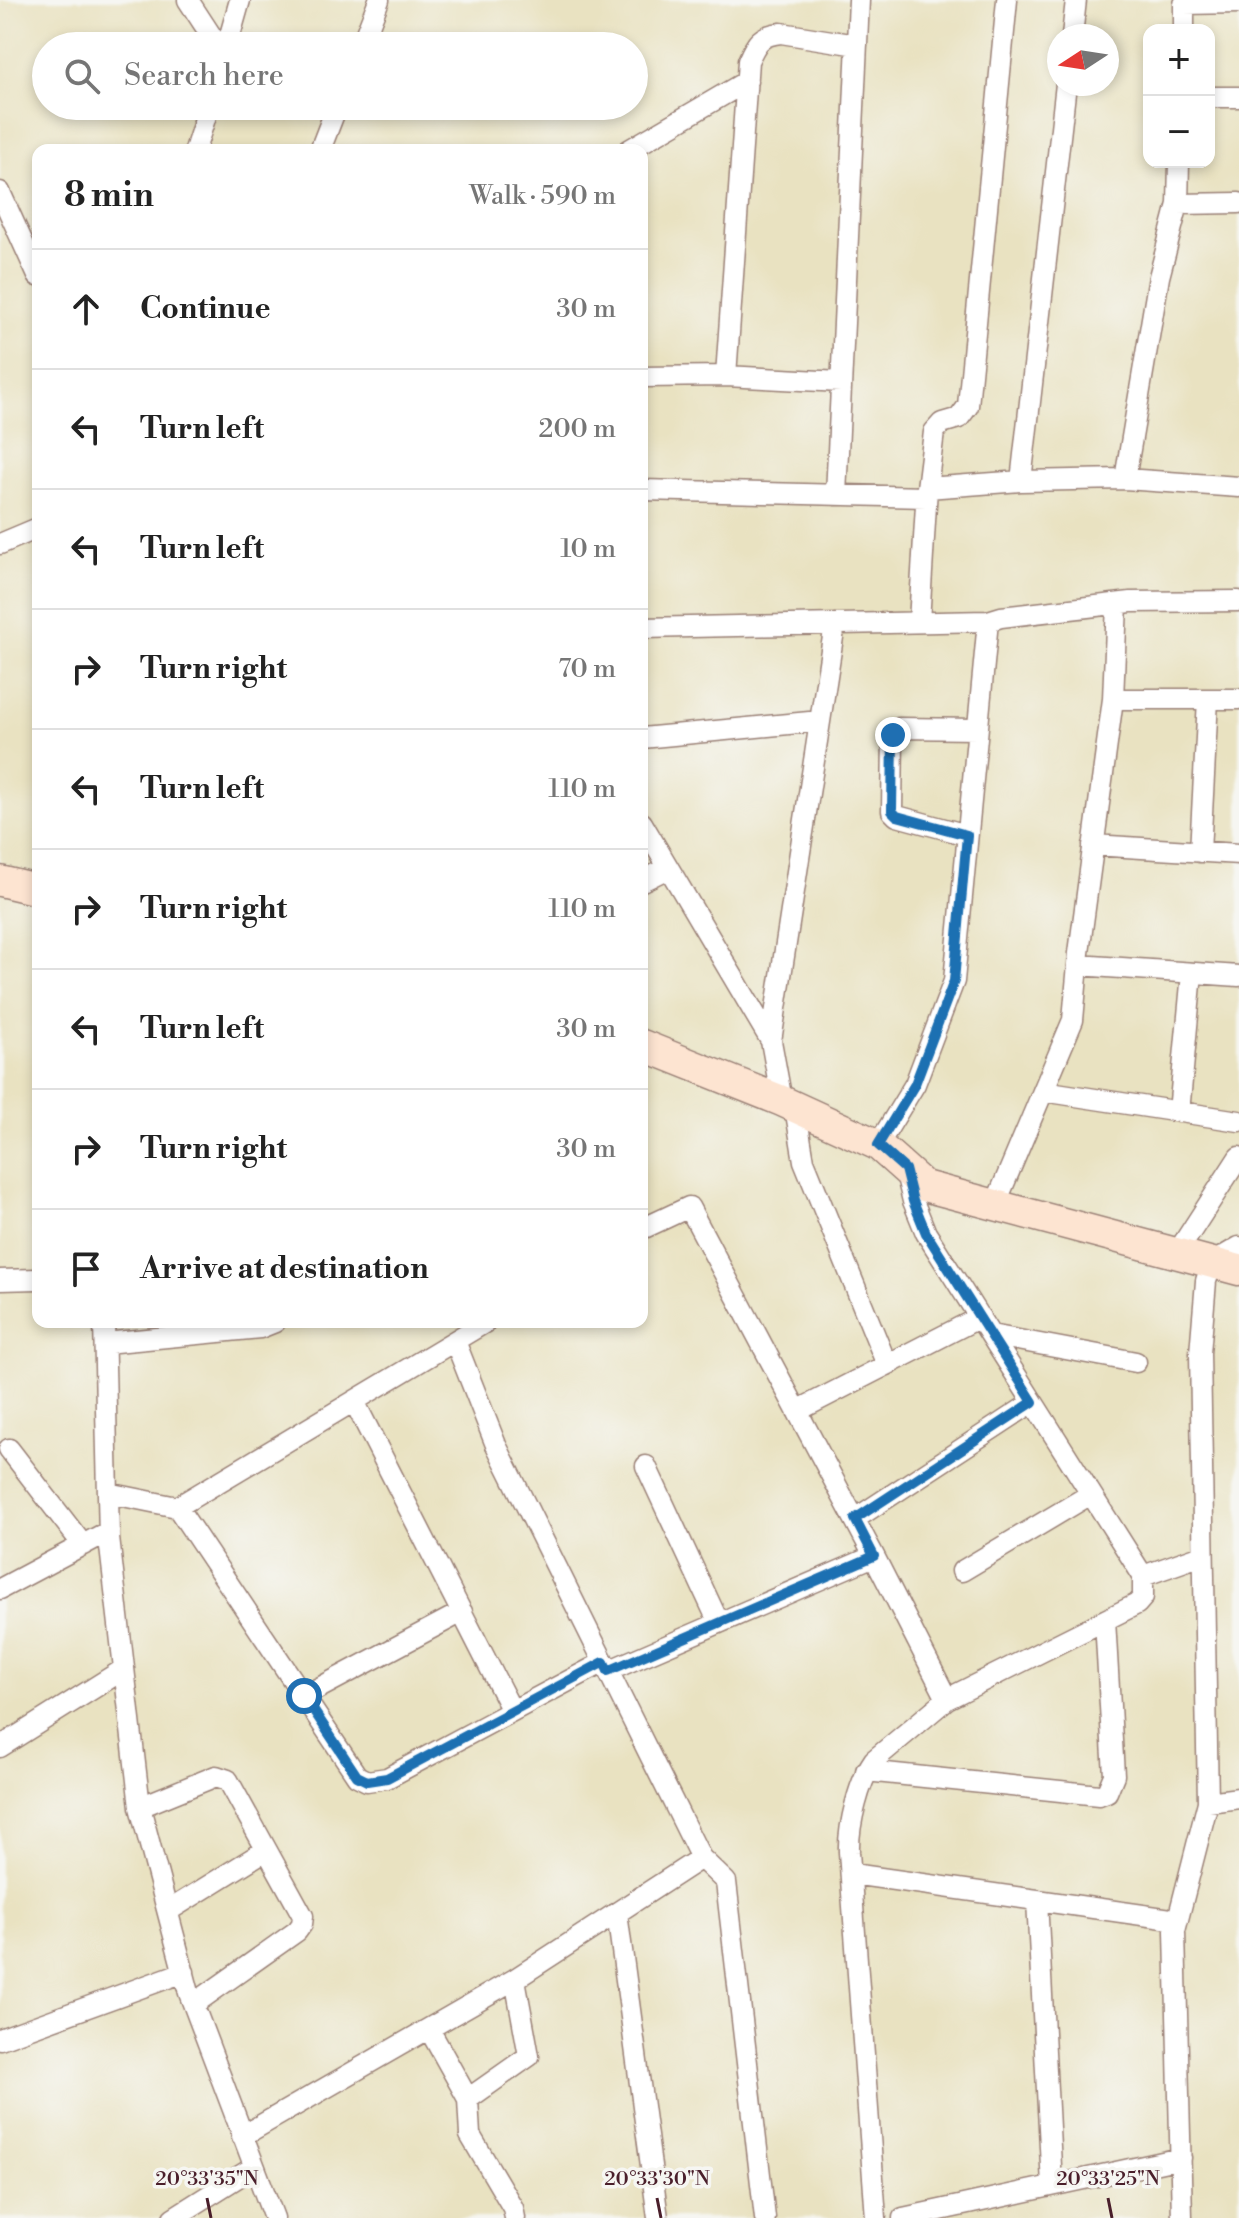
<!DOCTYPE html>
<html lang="en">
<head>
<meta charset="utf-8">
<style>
  :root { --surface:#fff; --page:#f2f2f2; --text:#222; --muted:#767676; --line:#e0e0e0 }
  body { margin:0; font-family:"Libre Bodoni",serif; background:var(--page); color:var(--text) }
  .controls { position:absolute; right:24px; top:24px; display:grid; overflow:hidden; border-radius:16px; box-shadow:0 4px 12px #0003 }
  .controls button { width:72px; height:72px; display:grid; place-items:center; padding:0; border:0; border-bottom:2px solid var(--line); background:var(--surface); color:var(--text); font:40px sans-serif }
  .compass { position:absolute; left:1047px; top:24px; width:72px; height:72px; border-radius:50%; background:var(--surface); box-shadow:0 4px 12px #0003; rotate:258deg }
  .stop { position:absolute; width:24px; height:24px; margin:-18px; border:6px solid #1f6fb2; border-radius:50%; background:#fff }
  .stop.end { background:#1f6fb2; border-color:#fff; box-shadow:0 2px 8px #0008 }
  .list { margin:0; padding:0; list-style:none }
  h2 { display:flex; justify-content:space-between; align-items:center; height:104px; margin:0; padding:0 32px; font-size:34px }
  h2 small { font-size:26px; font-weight:400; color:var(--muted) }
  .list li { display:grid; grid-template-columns:52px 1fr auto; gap:24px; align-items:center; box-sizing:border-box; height:120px; padding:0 32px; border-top:2px solid var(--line) }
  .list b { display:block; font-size:30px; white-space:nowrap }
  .list em { font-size:26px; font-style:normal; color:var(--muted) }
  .icon { flex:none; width:44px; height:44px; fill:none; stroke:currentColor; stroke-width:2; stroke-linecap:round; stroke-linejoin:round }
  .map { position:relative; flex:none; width:1239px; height:2218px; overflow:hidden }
  .search { position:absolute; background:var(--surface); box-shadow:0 4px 12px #0003; left:32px; top:32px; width:616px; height:88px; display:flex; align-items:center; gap:20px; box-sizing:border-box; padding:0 28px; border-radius:44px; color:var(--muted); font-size:30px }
  .panel { position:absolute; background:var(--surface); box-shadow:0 4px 12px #0003; left:32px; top:144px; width:616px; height:1184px; border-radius:16px }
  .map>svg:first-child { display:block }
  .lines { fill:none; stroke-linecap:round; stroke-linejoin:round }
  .street-casing { stroke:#9a8076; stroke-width:23 }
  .secondary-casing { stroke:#9a8076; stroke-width:33 }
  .street { stroke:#fff; stroke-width:20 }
  .secondary { stroke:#fde4d1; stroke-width:30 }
  .route { stroke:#1f6fb2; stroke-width:10 }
  .ticks { fill:none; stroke:#4a1f2b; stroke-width:3 }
  .ticks-label { font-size:20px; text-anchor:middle; fill:#4a1f2b; stroke:#f6f6f2; stroke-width:7; stroke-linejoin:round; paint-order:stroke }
</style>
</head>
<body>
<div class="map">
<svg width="1239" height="2218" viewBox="0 0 1239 2218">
  <rect width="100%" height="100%" fill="#f6f6f2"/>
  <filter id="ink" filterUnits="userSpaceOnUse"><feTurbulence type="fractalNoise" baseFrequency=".0125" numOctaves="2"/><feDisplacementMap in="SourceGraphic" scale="16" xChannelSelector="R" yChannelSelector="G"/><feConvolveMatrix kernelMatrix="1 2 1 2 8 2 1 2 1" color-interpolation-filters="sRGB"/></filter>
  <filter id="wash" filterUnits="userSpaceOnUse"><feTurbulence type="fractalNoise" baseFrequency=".006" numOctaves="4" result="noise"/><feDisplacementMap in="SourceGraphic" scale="32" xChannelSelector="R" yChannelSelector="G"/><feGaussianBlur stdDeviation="1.8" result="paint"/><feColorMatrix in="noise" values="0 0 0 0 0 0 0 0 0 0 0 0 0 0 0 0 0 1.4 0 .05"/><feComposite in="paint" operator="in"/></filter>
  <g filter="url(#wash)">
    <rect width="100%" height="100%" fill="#e9e2c1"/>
  </g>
  <g filter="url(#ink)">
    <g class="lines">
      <defs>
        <path id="street" d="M188 0 218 46
          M1184 30V4L1239 3
          M1072 36 1076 0
          M227 46 240 0
          M361 46 379 0
          M1209 97H1239
          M195 150 209 106
          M320 150 337 106
          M629 150 747 81
          M1179 162 1178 204 1239 203
          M0 192 38 276
          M1178 204 1159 277 1125 479 1239 487
          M726 376 841 382
          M642 377 726 376 748 61C756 43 760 35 781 33L857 45
          M1021 481 1125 479
          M927 488 1021 481 1066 84
          M642 490 926 497
          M836 495 859 0
          M0 544 38 528
          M988 621 1001 617 1131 602 1239 601
          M919 622 927 488 934 432 942 423 959 418 968 406 1007 0
          M642 628 988 621 954 981 915 1084 878 1145
          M1113 699H1239
          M642 738 820 721
          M642 823 771 1041 782 1101
          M967 835 897 816 892 811 893 735 899 728 977 729
          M1093 845 1239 854
          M1200 852 1208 699
          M642 881 668 868
          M1078 965 1239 976
          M771 1041 835 624
          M1043 1091 1239 1121
          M795 1107 804 1161 887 1365
          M1179 1112 1192 973
          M995 1205 1073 1020 1079 953 1113 699 1117 604
          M642 1229 689 1207 874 1556 947 1699 1137 1604 1143 1597V1576L926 1233 913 1201 905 1169
          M1239 1247 1212 1263 1206 1281 1200 1353 1208 1802 1239 1798
          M1177 1253 1239 1157
          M0 1280 38 1279
          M104 1322 109 1538 140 1807 189 1993 274 2218
          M991 1335 1136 1362
          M455 1341 496 1445 701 1858 726 1882 765 2218
          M105 1343 260 1328 275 1322
          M354 1401 512 1711
          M797 1411 980 1317
          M9 1449 83 1545
          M646 1466 719 1623
          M108 1493 177 1507 486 1322
          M177 1507 357 1776 367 1781 387 1778 604 1662
          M855 1519 1033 1402
          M962 1571 1091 1494
          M1143 1576 1202 1555
          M0 1589 109 1531
          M608 1671 874 1556
          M304 1696 462 1612
          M0 1747 124 1669
          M866 1771 1099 1795 1107 1792 1114 1775 1105 1620
          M140 1807 216 1776 228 1780 303 1916 302 1924 297 1931 194 2004
          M852 1874 1037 1900
          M168 1911 266 1850
          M617 1913 658 2218
          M515 1979 529 2056 468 2099 470 2135 513 2208 515 2218
          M429 2029 468 2099
          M0 2039 184 1972
          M242 2136 515 1979 701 1858
          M1052 2185 1037 1900 1178 1920
          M173 2218 254 2167
          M876 2218 849 1852C848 1826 859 1781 874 1760L947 1699
          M903 2218 1181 2158
          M1182 2218 1175 1931 1208 1802"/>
        <path id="secondary" d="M0 881 38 890
          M642 1045 782 1101 878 1145 924 1186 1239 1270"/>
      </defs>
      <use href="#street" class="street-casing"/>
      <use href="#secondary" class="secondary-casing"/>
      <use href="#street" class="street"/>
      <use href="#secondary" class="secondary"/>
    </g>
  </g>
  <g class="lines" filter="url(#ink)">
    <path class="route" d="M304 1696 357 1776 367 1781 387 1778 604 1662 608 1671 874 1556 855 1519 1033 1402 926 1233 913 1201 905 1169 878 1145 915 1084 954 981 967 835 897 816 892 811 893 735"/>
  </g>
  <path class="ticks" d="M207 2198 211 2218M657 2198 661 2218M1108 2198 1112 2218"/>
  <g class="ticks-label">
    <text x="207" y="2185">20°33'35"N</text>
    <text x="657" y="2185">20°33'30"N</text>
    <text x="1108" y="2185">20°33'25"N</text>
  </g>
</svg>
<div class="controls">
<button>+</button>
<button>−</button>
</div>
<svg class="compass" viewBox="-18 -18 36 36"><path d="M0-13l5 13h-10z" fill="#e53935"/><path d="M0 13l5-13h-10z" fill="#767676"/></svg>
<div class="stop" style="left:304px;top:1696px"></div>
<div class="stop end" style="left:893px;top:735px"></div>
<div class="search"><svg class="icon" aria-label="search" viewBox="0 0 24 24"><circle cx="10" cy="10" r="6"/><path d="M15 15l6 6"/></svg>Search here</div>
<section class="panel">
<h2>8 min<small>Walk · 590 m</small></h2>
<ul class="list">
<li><svg class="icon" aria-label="ahead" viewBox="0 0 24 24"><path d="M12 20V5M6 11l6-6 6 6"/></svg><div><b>Continue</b></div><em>30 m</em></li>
<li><svg class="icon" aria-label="left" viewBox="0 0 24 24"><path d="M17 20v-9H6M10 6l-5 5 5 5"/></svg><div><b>Turn left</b></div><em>200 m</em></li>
<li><svg class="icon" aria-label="left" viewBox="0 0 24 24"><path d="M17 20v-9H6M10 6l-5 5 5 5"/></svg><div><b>Turn left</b></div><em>10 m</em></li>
<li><svg class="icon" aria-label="right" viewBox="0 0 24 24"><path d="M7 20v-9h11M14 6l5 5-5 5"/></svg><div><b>Turn right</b></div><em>70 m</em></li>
<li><svg class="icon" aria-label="left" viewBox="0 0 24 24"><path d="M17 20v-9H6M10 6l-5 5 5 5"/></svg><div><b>Turn left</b></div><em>110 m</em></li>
<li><svg class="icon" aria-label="right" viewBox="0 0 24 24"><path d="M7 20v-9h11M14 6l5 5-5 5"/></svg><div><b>Turn right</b></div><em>110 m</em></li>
<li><svg class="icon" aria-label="left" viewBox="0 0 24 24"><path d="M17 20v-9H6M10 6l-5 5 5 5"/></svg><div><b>Turn left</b></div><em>30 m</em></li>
<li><svg class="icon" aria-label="right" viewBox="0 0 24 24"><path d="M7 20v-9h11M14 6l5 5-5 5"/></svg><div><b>Turn right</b></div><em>30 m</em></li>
<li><svg class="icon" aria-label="arrive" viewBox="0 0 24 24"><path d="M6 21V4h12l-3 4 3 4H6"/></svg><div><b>Arrive at destination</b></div></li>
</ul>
</section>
</div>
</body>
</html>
